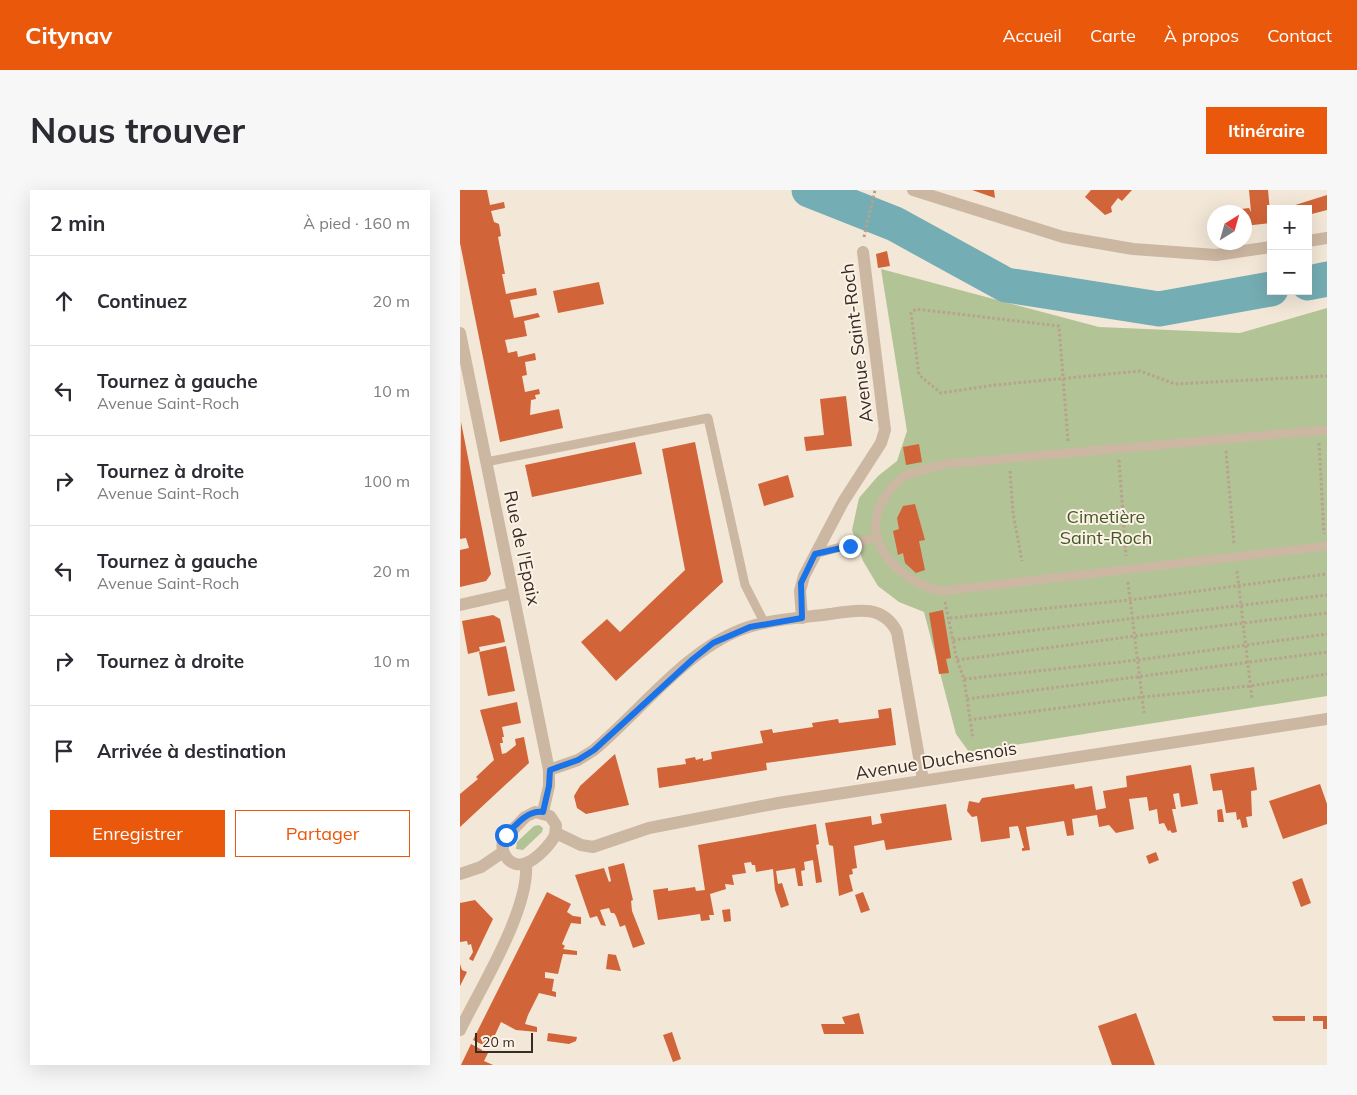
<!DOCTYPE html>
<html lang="fr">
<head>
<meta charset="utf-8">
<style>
  :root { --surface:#fff; --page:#f7f7f7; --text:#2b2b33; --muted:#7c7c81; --line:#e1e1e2; --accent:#ea580c }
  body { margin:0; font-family:Mulish,sans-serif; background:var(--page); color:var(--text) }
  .controls { position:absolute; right:15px; top:15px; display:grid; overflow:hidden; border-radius:0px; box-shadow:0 5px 20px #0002 }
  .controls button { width:45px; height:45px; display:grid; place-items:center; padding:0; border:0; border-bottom:1px solid var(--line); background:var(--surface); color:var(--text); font:25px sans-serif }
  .compass { position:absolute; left:747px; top:15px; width:45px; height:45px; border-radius:50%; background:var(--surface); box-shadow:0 5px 20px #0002; rotate:37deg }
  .scale { position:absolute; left:15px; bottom:12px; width:58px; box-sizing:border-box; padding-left:5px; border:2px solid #362b25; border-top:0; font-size:14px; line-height:18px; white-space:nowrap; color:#362b25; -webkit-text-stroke:4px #fbf1e4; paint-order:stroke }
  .stop { position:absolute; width:15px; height:15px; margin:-11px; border:4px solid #1a73e8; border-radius:50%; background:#fff }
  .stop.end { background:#1a73e8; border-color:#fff; box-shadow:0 1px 5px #0008 }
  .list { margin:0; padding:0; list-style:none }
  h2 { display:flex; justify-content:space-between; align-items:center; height:65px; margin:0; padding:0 20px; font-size:21px }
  h2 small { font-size:16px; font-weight:400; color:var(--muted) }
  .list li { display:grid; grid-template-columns:32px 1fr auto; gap:15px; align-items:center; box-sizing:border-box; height:90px; padding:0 20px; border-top:1px solid var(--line) }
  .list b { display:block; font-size:19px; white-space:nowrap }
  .list p { margin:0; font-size:16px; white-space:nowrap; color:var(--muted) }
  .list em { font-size:16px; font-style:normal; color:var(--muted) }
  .actions { display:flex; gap:10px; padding:15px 20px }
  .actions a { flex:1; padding:11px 0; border:1px solid var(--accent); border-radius:0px; text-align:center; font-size:18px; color:var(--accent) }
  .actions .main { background:var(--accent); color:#fff }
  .icon { flex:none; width:28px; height:28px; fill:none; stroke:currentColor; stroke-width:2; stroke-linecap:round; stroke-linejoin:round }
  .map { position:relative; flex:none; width:867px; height:875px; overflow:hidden; border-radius:0px }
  header { display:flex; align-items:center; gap:30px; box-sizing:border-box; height:70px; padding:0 25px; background:var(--accent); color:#fff }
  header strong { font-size:24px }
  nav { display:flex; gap:28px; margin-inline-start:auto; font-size:18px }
  .intro { display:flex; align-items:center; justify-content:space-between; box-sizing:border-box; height:120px; padding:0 30px }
  h1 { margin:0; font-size:35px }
  .button { padding:12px 22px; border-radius:0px; background:var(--accent); color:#fff; font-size:18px; font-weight:700 }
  main { display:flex; gap:30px; padding:0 30px }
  aside { flex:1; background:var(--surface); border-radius:0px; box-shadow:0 5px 20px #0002 }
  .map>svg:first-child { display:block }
  .green { fill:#b2c396 }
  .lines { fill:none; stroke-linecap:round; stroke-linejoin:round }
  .river { stroke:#74adb3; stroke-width:35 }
  .building { fill:#d16438 }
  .path { stroke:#b8a18d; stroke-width:3; stroke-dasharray:2.5 2.5; stroke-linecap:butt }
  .lane { stroke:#ccb7a2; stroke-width:9 }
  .street { stroke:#ccb7a2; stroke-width:12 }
  .route { stroke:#1a73e8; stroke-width:6 }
  .labels { text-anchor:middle; stroke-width:4; stroke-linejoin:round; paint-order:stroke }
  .street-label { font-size:18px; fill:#362b25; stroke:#fbf1e4 }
  .park-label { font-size:18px; fill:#435727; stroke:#fbf1e4 }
</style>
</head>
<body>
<header>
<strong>Citynav</strong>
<nav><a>Accueil</a><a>Carte</a><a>À propos</a><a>Contact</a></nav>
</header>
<div class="intro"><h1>Nous trouver</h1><a class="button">Itinéraire</a></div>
<main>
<aside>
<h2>2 min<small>À pied · 160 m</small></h2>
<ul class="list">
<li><svg class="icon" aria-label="ahead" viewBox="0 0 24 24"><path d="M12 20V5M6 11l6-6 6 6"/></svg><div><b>Continuez</b></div><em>20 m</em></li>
<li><svg class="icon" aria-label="left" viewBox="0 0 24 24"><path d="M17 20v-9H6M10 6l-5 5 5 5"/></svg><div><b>Tournez à gauche</b><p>Avenue Saint-Roch</p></div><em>10 m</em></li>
<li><svg class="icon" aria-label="right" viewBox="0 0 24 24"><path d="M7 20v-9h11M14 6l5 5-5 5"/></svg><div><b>Tournez à droite</b><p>Avenue Saint-Roch</p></div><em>100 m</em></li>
<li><svg class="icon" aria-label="left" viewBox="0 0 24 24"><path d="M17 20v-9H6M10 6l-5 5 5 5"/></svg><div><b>Tournez à gauche</b><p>Avenue Saint-Roch</p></div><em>20 m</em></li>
<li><svg class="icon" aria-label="right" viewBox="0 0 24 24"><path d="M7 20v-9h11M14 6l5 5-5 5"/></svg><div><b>Tournez à droite</b></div><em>10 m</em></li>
<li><svg class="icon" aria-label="arrive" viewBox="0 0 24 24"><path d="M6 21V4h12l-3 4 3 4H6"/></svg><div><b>Arrivée à destination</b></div></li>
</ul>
<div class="actions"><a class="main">Enregistrer</a><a>Partager</a></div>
</aside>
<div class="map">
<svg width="867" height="875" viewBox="0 0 867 875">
  <rect width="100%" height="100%" fill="#f3e7d7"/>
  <path class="green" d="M421 79 639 137 780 143 867 118V506L509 562 496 544 464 422 439 412 418 396 403 371 392 340 399 308 418 286 437 271 447 241Z
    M79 635 83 638 82 642 63 660 56 659 57 652 74 636Z"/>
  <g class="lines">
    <path class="river" d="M349 0 435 34 546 95 699 119 811 99
      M848 93 867 89"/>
  </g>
  <path class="building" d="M0 0H27L30 15 44 12 45 18 31 21 34 32 39 34 41 46 38 47 45 84H42L46 104 76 98 77 105 50 110 54 128 78 123 80 127 64 131 67 146 45 150 48 163 57 161 58 167 75 163 76 170 65 172 67 185 62 186 65 202 79 199 80 204 75 205 76 209 71 210 70 225 99 219 103 238 40 252 0 53Z
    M512 0H534L535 8Z
    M631 0H672L662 11 658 8 651 17 652 22 645 25 625 7Z
    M789 0H808L811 33 784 36V22H781V19L789 18 791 22Z
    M867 5V20L848 25V19H833L832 16Z
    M427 61 430 76 418 78 416 64Z
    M139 92 144 114 98 123 93 101Z
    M386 206 392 256 346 261 344 247 364 245 360 209Z
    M1 232 31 384 26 391 0 397V360L9 358 6 348 0 349Z
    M175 252 182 284 72 307 65 275Z
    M235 252 263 392 156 491 121 452 147 429 160 442 225 380 202 259Z
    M459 254 462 272 446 275 443 257Z
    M328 285 334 307 304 316 298 294Z
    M455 314 465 350 459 351 465 380 456 383 445 373 443 363 438 365 433 341 439 339 437 328 443 316Z
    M483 420 491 468 486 469 489 483 479 484 469 423Z
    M33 425 40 429 45 452 19 457 20 461 8 464 2 431Z
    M46 456 55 501 28 506 19 462Z
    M57 512 61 533 42 537 44 547H42L43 553H40L42 564 46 563 56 555 55 549 64 547 69 573 0 637V604L18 589 16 587 34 570 20 520Z
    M431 518 436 555 306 573 307 580 199 598 197 578 226 574 225 569 235 567 236 570 243 568V571L252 569 251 562 303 553 300 541 312 539 313 543 353 537 352 533 378 529 379 533 419 528 418 520Z
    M155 564 169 615 126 624 117 618 114 606 120 596Z
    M731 575 738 614 721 617 719 603 713 604 716 619H712L717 642 712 643 710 640 708 641 704 633 699 634 697 619 689 621 687 607 669 609 674 639 656 643 649 635 639 637 637 625 612 629 614 645 607 646 604 631 566 637 570 660 562 661V658H564L558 636 549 637 550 648 521 652 517 626 512 627 507 621 509 611 519 613 522 608 614 594 615 599 632 596 636 620 646 618 643 601 667 597 666 586Z
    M794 577 797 600 791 601 792 626 786 627 788 637 782 638 780 629 777 630 776 622 766 623 762 600 753 601 750 584Z
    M860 594 867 614V634L823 649 809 611Z
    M486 614 492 650 426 660 424 650 394 656 397 678 392 679 393 684 389 685 393 701 379 706 373 656 369 655 365 633 411 626 412 635 422 633 420 624Z
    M762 619 764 632H758L757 620Z
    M356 634 359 654 356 655 362 692 356 693 353 670 344 672 345 680 341 681 343 696H338L335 678 316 681 318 694 322 693 329 715 321 718 315 700 313 679 296 682 295 675H292L291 672 284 673 286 683 272 685 274 695 265 694 266 699 250 704 254 725H249L250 730 241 731 240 724 198 730 193 700 208 698V701L235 697 236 701 245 700 238 655Z
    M696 662 699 670 689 674 686 666Z
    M164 673 173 710 171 711 172 721 185 754 173 758 165 735 160 737 156 726 154 723H151L149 718 140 720 146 736 141 735 137 726 130 728 115 685 144 678 149 692 151 691 148 677Z
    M842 688 851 713 841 717 832 692Z
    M87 702 111 714 107 722 113 726 121 727V734L111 733 102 754 105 756 103 759 117 761V765L103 764 98 784 85 782V788L94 789 92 801 96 802V807L79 803 68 825 65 834 77 837V842L56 840 41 832 29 858 13 850Z
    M403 702 410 720 401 723 395 705Z
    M15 710 33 729 13 771 9 769 13 762 11 754 8 755 7 751 0 752V713Z
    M270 719 271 731 264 732 262 720Z
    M148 764 156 765 161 781 146 779Z
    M0 774 2 780 7 782 0 796Z
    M399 823 404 844H364L361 834H385L382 827Z
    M676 823 695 875H652L638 836Z
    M812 826H845V831H814Z
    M853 826H867V839H863V831H853Z
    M212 842 221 869 213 872 203 845Z
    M88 843 117 847 116 851 109 854 87 851Z
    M11 854 28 863 24 871 33 875H1Z"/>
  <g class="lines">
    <path class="path" d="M404 47 415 0
      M608 251 599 136 456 119 451 123 459 185 481 203 535 195 680 181 715 194 867 186
      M859 253 864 344
      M766 261 774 354
      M659 270 666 366
      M550 281 553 323 562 371
      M777 381 792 509
      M668 392 684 523
      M485 412 497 470 504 489 513 549
      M490 428 670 410 867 384
      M493 450 867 405
      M497 470 675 446 867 423
      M504 489 678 470 867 444
      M507 509 867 462
      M509 530 682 507 790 496 867 484"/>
    <path class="lane" d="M867 240 484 274C471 278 455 280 443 287 435 292 428 302 423 310 398 354 443 393 482 401L867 356
      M26 272 248 228 285 395 305 434
      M355 364 417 347"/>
    <path class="street" d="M453 0 603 47 673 59 756 65 811 57
      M848 51 867 48
      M0 143 89 580V596L83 622
      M0 415 53 403
      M342 428 340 401 344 386 383 312 421 253 425 240 403 62
      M89 580 118 570 134 560C179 522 226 461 280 440 308 429 341 428 370 424 396 420 423 414 437 442L463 590
      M75 622 90 626 96 635 95 645C91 654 76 670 66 673 51 679 40 664 43 650L65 627Z
      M96 643 121 655 133 657 189 638 318 613 867 529
      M0 684 21 677 43 662
      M0 840C21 797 70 719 66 673"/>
  </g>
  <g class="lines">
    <path class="route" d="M46 645C56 635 67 620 83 622L89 596 90 580 118 570 134 560 233 469 253 453 290 437 342 428 341 393 355 364 390 356"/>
  </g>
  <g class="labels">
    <g class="street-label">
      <text transform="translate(397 153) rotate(-97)" y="6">Avenue Saint-Roch</text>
      <text transform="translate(62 358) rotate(78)" y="6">Rue de l'Epaix</text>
      <text transform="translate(476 571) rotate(-9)" y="6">Avenue Duchesnois</text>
    </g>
    <g class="park-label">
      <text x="646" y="333">Cimetière<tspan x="646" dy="21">Saint-Roch</tspan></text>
    </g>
  </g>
</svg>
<div class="controls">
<button>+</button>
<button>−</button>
</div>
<svg class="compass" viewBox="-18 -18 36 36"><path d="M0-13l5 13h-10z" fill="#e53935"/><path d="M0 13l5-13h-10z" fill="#7c7c81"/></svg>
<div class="scale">20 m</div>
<div class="stop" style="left:46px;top:645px"></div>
<div class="stop end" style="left:390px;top:356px"></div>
</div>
</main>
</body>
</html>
